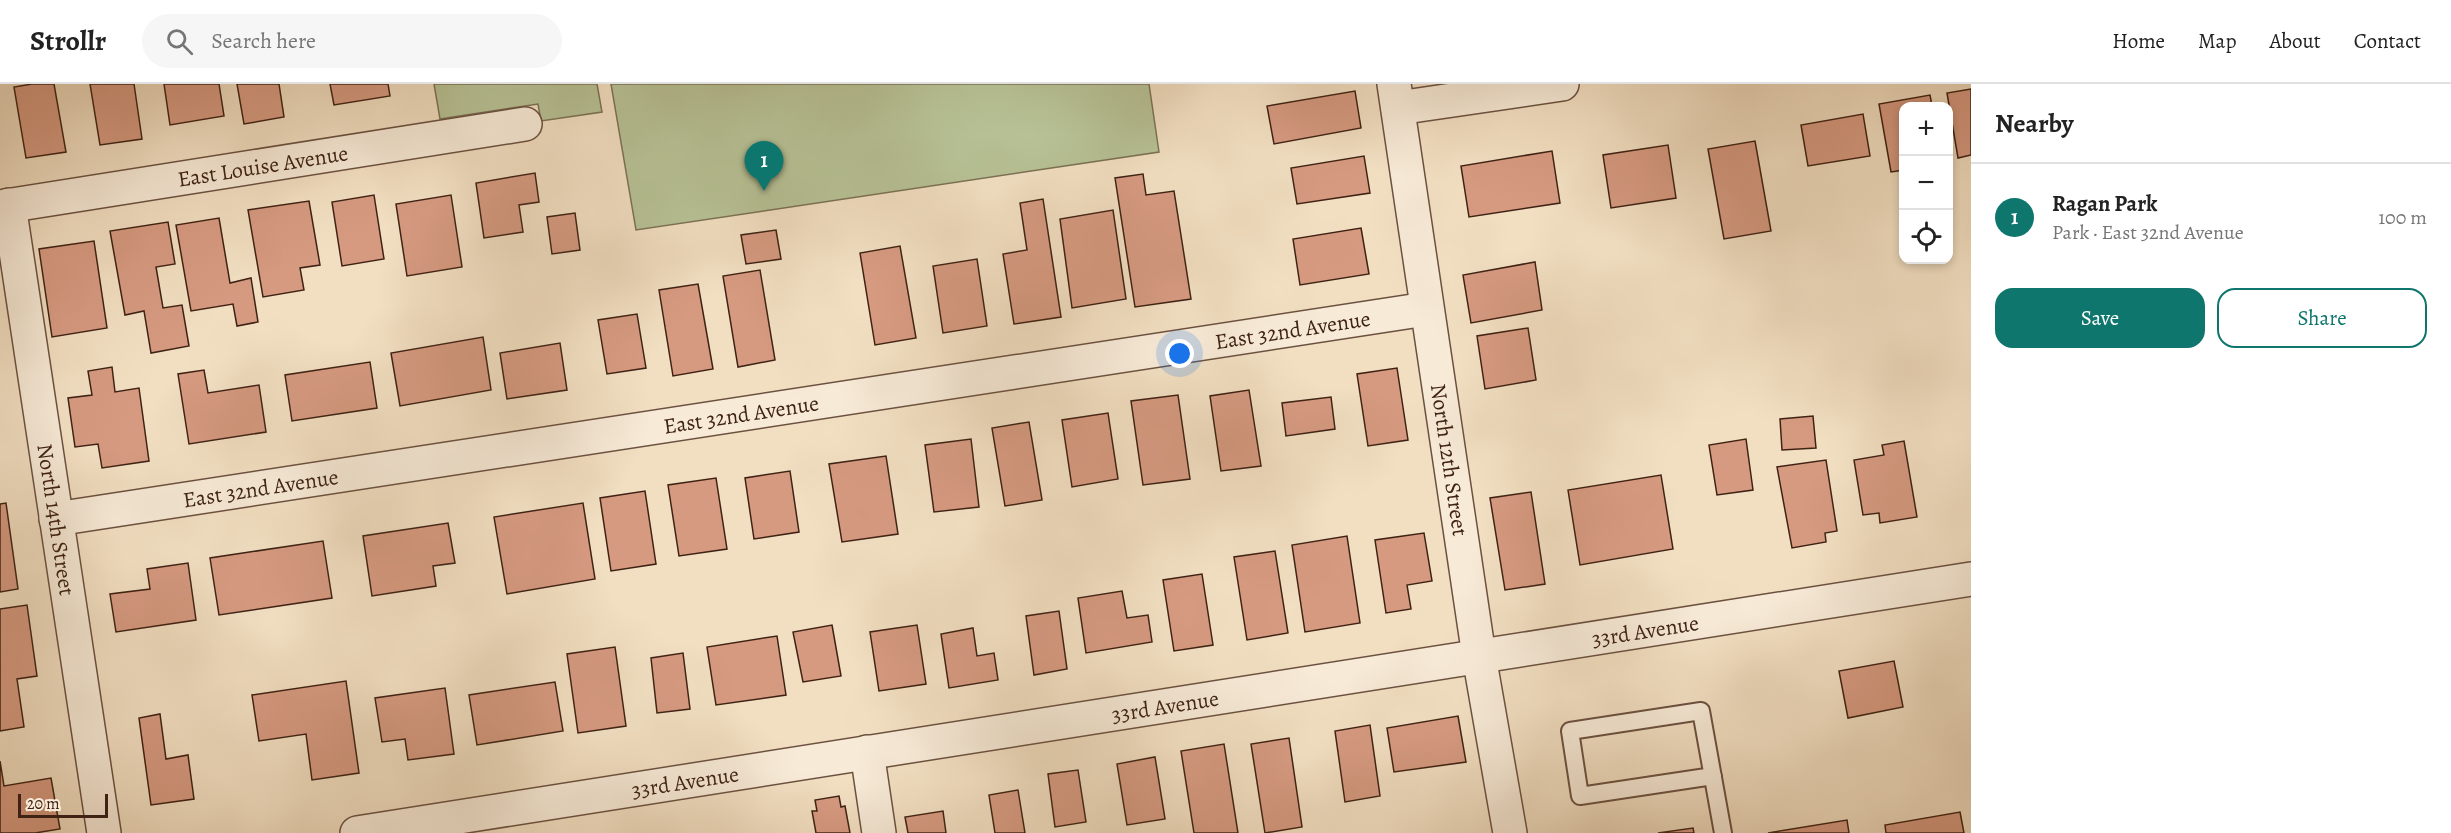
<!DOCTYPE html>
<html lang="en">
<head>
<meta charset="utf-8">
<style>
  :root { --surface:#fff; --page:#f6f6f6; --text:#222; --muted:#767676; --line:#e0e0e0; --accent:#0f766e }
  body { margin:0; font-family:Alegreya,serif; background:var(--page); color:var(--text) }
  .controls { position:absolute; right:18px; top:18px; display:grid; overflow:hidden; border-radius:12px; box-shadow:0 3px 9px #0003 }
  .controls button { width:54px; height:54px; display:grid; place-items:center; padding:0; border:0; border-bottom:2px solid var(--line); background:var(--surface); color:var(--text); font:30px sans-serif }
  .scale { position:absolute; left:18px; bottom:15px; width:90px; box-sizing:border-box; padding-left:6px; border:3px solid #3f2214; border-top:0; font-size:16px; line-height:21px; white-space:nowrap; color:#3f2214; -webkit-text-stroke:4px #f7ead7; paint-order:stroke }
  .you { position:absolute; left:1180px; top:270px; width:21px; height:21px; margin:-15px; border:4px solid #fff; border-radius:50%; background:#1a73e8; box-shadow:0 0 0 9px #1a73e833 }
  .badge { display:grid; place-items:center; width:39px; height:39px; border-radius:50%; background:var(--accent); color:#fff; font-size:20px; font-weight:700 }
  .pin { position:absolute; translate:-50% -50px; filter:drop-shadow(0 2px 3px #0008) }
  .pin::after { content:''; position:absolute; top:32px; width:21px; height:18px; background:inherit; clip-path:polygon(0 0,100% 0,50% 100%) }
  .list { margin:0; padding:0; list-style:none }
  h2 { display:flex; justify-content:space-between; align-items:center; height:78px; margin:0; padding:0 24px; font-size:26px }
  h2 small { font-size:20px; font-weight:400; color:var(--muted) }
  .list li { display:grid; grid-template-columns:39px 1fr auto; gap:18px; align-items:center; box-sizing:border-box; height:108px; padding:0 24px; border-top:2px solid var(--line) }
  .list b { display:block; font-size:22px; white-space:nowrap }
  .list p { margin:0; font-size:20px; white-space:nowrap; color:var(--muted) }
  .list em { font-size:20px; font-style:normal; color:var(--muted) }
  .actions { display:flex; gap:12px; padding:18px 24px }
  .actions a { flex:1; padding:14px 0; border:2px solid var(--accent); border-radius:18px; text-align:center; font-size:21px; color:var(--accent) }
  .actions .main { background:var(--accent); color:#fff }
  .icon { flex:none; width:33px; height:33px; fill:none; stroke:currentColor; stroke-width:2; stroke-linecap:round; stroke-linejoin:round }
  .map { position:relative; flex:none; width:1971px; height:749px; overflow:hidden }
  header { display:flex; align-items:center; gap:36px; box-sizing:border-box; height:84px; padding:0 30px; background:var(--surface); border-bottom:2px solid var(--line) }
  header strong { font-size:28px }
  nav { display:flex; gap:33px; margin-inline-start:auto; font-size:21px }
  .search { width:420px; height:54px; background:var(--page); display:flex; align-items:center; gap:15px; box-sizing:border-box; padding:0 21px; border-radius:33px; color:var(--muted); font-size:22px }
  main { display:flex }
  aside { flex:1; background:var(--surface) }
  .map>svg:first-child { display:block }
  .green { fill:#b7c296; stroke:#7b7255; stroke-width:1.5 }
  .building { fill:#d69a81; stroke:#3f2214; stroke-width:1.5 }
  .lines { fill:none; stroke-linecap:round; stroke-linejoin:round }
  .service-casing { stroke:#6c5140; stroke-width:20 }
  .minor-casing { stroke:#6c5140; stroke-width:36 }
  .service { stroke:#f7ead7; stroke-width:16 }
  .minor { stroke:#f7ead7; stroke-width:33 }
  .labels { text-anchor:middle; stroke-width:5; stroke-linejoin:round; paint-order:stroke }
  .street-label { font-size:22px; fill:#3f2214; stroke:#f7ead7 }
</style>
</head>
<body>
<header>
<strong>Strollr</strong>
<div class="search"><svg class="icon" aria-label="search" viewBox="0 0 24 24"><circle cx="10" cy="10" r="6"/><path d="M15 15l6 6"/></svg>Search here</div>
<nav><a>Home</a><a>Map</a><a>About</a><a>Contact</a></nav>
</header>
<main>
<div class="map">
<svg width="1971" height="749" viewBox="0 0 1971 749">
  <rect width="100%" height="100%" fill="#f2dfc2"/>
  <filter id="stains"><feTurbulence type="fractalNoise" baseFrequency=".00333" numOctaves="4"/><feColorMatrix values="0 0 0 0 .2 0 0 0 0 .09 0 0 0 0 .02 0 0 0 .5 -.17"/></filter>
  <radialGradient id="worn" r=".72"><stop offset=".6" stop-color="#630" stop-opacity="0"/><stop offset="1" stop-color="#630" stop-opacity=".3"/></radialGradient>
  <path class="green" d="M434 0H597L602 28 541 37 538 20 440 35Z
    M611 0H1149L1159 68 636 146Z"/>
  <path class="building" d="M32 0H54L66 68 26 74 14 3Z
    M90 0H134L142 55 100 61Z
    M164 0H219L224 32 170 41Z
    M237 0H279L284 33 244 40Z
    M330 0H388L390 12 334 21Z
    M1971 5V71L1958 74 1947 9Z
    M1355 7 1361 44 1274 60 1267 22Z
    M1930 11 1932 22H1904V86L1891 88 1879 20Z
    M1863 30 1870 72 1808 82 1801 41Z
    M1755 57 1771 147 1724 155 1708 65Z
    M1668 61 1676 114 1611 124 1603 71Z
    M1552 67 1560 119 1469 133 1461 82Z
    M1364 72 1370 109 1297 120 1291 84Z
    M535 89 539 118 519 121 523 148 484 154 476 99Z
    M1143 90 1146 111 1174 107 1191 215 1135 223 1115 94Z
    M374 111 384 175 342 182 332 118Z
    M451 111 462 183 407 192 396 120Z
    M1043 115 1061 233 1014 240 1003 170 1027 166 1020 119Z
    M309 117 320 181 300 184 304 206 263 213 248 126Z
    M1113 126 1126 215 1072 224 1060 135Z
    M575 129 580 166 552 170 547 133Z
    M219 134 230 199 251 194 258 238 237 242 233 220 191 227 176 141Z
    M168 138 175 180 156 183 163 224 182 221 189 262 151 269 144 227 125 231 110 147Z
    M1361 144 1369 190 1300 201 1293 155Z
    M776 146 781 175 746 180 741 151Z
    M94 157 107 244 52 253 39 165Z
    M900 162 916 254 875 261 860 169Z
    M977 175 987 242 943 249 933 182Z
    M1535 178 1542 226 1471 239 1463 191Z
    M760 186 775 276 738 283 723 192Z
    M698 200 713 285 673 292 659 206Z
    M637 230 646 284 607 290 598 236Z
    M1528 244 1536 296 1485 305 1477 252Z
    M483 253 491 306 400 322 391 269Z
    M560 259 567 306 507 315 500 269Z
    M370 278 377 324 292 337 285 291Z
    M112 283 115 308 139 304 149 377 102 384 98 360 75 363 68 314 92 311 88 287Z
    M1397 284 1408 356 1368 362 1357 290Z
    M204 286 208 309 259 301 266 348 189 360 178 290Z
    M1249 306 1261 382 1221 387 1210 312Z
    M1178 311 1190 395 1143 401 1131 317Z
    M1331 313 1335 345 1286 352 1282 319Z
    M1108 329 1118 395 1072 403 1062 336Z
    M1813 332 1816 364 1782 366 1780 335Z
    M1029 338 1042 416 1005 422 992 344Z
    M971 355 979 423 934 428 925 361Z
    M1746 355 1753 406 1717 411 1709 361Z
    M1904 357 1917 433 1880 439 1879 429 1863 431 1854 376 1884 371 1882 361Z
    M886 372 898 450 842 458 829 380Z
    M1826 376 1837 447 1825 449 1826 458 1792 464 1777 383Z
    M790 387 799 448 754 455 745 394Z
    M1661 391 1673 465 1580 481 1568 406Z
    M716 394 727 465 679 472 668 401Z
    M645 407 656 480 611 487 600 414Z
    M1531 408 1545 500 1505 506 1490 414Z
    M6 419 18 505 0 508V420Z
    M583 419 595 495 507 510 494 433Z
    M448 439 455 479 433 482 436 502 372 512 363 452Z
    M1424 449 1432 497 1407 501 1411 525 1386 529 1375 456Z
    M1347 452 1360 539 1305 548 1292 461Z
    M323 457 332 514 219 531 210 474Z
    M1275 467 1288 549 1247 556 1234 473Z
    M188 479 196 536 116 548 110 510 150 505 147 485Z
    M1202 490 1213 561 1174 567 1163 496Z
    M1122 507 1127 534 1148 531 1152 558 1086 569 1078 514Z
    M27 521 37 592 17 595 24 643 0 647V525Z
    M1059 527 1067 585 1034 591 1026 532Z
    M832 541 841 592 803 598 793 548Z
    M917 541 926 600 879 607 870 548Z
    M973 544 977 572 994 569 998 596 949 604 941 550Z
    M777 552 786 611 716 621 707 563Z
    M615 563 626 642 578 649 567 570Z
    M683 569 690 625 657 629 651 574Z
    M1894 577 1903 623 1848 634 1839 587Z
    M346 597 359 689 312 696 306 650 259 657 252 611Z
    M555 598 563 647 477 661 469 611Z
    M445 604 454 670 408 676 405 655 382 658 375 614Z
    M160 630 166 675 188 671 194 715 151 721 139 634Z
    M1458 632 1466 678 1394 688 1387 644Z
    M1370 641 1380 712 1345 718 1335 647Z
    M1289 654 1302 743 1265 749 1251 660Z
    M1224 660 1238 749H1194L1181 667Z
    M1155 673 1165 735 1127 741 1117 680Z
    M0 677 4 702 51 694 60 745 35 749H0Z
    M1078 686 1086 738 1055 743 1048 690Z
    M1018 706 1025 749H995L989 711Z
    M839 712 841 723 845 722 850 749H816L812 727H817L815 716Z
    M943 727 946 749H908L905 733Z
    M1960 728 1964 749H1886L1885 741Z
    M1847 736 1849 749H1768Z
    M1693 744 1694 749H1658Z"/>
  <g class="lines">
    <defs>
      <path id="service" d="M1713 692 1580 712 1570 647 1701 627 1723 749"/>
      <g id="minor">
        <path id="s1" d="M1394 0 1479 572 1510 749"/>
        <path d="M1398 24 1562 0"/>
        <path id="s2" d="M9 121 104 749"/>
        <path id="s3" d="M0 123 525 40"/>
        <path id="s4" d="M56 435 1426 225"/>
        <path d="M867 668 879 749"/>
        <path id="s5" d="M357 749 1971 495"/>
      </g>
    </defs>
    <use href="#service" class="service-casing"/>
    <use href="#minor" class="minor-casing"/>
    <use href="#service" class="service"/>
    <use href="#minor" class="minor"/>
  </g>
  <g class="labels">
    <g class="street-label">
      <text dy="8" stroke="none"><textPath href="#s3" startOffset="266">East Louise Avenue</textPath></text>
      <text dy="8" stroke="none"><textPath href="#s4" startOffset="1251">East 32nd Avenue</textPath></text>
      <text dy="8" stroke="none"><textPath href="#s4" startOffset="693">East 32nd Avenue</textPath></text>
      <text dy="8" stroke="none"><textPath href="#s1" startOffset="380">North 12th Street</textPath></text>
      <text dy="8" stroke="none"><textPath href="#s4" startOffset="207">East 32nd Avenue</textPath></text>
      <text dy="8" stroke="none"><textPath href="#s2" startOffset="318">North 14th Street</textPath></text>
      <text dy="8" stroke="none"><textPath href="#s5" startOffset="1304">33rd Avenue</textPath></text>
      <text dy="8" stroke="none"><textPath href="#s5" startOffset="818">33rd Avenue</textPath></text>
      <text dy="8" stroke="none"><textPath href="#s5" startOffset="332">33rd Avenue</textPath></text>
    </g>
  </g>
  <rect width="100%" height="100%" filter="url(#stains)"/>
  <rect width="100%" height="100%" fill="url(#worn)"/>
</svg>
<div class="controls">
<button>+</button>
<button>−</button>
<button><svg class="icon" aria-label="locate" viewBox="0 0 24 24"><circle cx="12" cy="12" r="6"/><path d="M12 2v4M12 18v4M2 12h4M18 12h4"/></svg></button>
</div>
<div class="scale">20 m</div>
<div class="you"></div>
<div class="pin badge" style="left:764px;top:107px">1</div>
</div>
<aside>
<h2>Nearby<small></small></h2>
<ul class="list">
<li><span class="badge">1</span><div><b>Ragan Park</b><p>Park · East 32nd Avenue</p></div><em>100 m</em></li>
</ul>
<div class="actions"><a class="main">Save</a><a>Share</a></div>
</aside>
</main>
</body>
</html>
